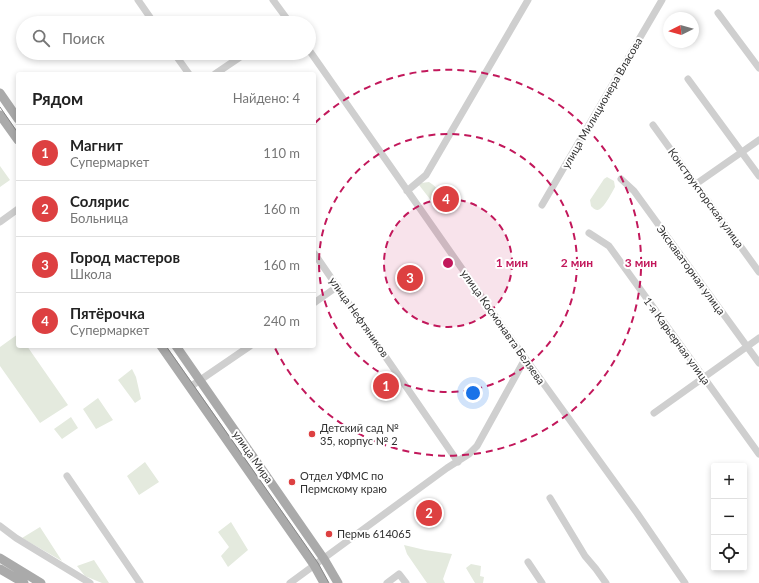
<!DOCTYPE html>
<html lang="ru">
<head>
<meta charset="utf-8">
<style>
  :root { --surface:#fff; --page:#f6f6f6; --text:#222; --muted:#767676; --line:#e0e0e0; --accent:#dd4041 }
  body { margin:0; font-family:Lato,sans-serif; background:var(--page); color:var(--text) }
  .controls { position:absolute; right:12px; bottom:12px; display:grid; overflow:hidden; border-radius:4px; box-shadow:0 2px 6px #0003 }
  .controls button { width:36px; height:36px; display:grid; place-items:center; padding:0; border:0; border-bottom:1px solid var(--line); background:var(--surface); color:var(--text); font:20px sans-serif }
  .compass { position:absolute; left:663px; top:12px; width:36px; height:36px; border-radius:50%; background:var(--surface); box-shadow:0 2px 6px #0003; rotate:264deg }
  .you { position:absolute; left:473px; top:393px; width:14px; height:14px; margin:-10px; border:3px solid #fff; border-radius:50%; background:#1a73e8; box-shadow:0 0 0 6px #1a73e833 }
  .badge { display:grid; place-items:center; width:26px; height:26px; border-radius:50%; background:var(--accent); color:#fff; font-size:13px; font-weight:700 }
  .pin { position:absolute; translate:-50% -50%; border:2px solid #fff; box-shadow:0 1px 4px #0006 }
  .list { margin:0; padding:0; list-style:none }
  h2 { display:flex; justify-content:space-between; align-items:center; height:52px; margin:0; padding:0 16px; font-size:17px }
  h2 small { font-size:13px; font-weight:400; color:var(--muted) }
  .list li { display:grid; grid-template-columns:26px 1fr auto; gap:12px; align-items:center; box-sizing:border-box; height:56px; padding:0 16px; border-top:1px solid var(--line) }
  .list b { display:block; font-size:15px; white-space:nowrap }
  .list p { margin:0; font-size:13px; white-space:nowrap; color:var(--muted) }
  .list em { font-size:13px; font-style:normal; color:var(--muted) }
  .icon { flex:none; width:22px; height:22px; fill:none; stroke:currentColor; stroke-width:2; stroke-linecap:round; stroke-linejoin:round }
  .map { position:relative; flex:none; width:759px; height:583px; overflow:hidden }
  .search { position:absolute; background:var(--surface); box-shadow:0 2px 6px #0003; left:16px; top:16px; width:300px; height:44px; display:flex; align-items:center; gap:10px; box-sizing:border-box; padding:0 14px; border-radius:22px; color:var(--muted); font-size:15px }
  .panel { position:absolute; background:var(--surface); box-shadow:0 2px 6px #0003; left:16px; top:72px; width:300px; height:276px; border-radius:4px }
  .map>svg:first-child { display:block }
  .green { fill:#e4eade }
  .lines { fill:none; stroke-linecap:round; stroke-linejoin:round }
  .minor { stroke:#cfcfcf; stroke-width:7 }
  .major { stroke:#aaa; stroke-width:9 }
  .tram { stroke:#878787; stroke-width:1 }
  .ring { fill:none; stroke:#c2185b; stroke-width:2; stroke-dasharray:7 5 }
  .poi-dot { fill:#dd4041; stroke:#fff; stroke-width:1.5 }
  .labels { text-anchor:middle; stroke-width:4; stroke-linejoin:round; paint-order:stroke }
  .street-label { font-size:11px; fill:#323232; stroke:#fff }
  .poi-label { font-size:11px; fill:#323232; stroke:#fff; text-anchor:start }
  .centre { fill:#c2185b; stroke:#fff; stroke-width:2 }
  .ring-label { font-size:12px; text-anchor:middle; font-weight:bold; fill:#c2185b; stroke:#fff; stroke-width:4; stroke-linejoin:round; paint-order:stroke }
</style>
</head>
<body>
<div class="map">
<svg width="759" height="583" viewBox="0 0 759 583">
  <rect width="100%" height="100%" fill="#fff"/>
  <path class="green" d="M0 166 10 180 0 187Z
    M607 177 614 181 615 187C612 192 603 211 597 210 595 210 592 207 591 206L590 200 604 179Z
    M429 182C437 187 438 189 437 199L433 203 419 185 421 183Z
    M18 334V346H27L68 405 40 423 0 366V347Z
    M132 369 136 377 141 399 135 403 118 380Z
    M98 398 113 420 96 429 83 409Z
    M71 417 78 428 62 439 54 429Z
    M145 462 159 482 139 495 127 476Z
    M231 522 248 550 228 567 221 556 229 547 218 532Z
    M40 527 62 561 22 538Z
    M404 545 425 550 452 554 443 579 445 583H427L407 554Z
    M94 560 109 583H102L85 576 77 566Z
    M471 564 481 566 480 576 484 577 483 583H475L466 568Z"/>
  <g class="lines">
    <path class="minor" d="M138 0 154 23
      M273 0 290 23
      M718 13 759 68
      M309 50 507 333 637 513 685 583
      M174 53 189 74
      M215 74 246 53
      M688 79 759 176
      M653 125 759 272
      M621 179 634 191 759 363
      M696 184 759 140
      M407 191 426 175 528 0
      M542 205 662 0
      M0 222 18 209
      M589 233 609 246 759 454
      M314 253 458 462
      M314 303 338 286
      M190 387 250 346
      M654 413 759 338
      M67 476 140 583
      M550 498 585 556 596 569 606 583
      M0 526 16 538 90 583
      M528 562 542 583
      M290 583 447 468 469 454 477 446 525 359
      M387 583 399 574 406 583"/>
    <path class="major" d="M0 93 18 119
      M0 115 18 140
      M161 346 314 565 324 583
      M176 346 324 559 338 583
      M0 558 41 583
      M0 569 24 583"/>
    <path class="tram" d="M0 107 18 133
      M166 346 318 563 329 583"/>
  </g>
  <circle cx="448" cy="263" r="64" fill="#c2185b" fill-opacity=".12"/>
  <g class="ring">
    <circle cx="448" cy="263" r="64"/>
    <circle cx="448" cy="263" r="129"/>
    <path d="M315 123A193 193 0 1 1 274 346"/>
  </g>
  <g class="poi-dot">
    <circle cx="312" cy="434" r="4"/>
    <circle cx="292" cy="482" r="4"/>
    <circle cx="329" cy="534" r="4"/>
  </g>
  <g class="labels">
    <g class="street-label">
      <text transform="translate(602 103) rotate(-60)" y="4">улица Милиционера Власова</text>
      <text transform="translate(706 198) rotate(54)" y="4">Конструкторская улица</text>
      <text transform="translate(691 270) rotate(54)" y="4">Экскаваторная улица</text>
      <text transform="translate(359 317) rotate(55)" y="4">улица Нефтяников</text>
      <text transform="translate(503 327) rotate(55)" y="4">улица Космонавта Беляева</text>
      <text transform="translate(677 341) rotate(54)" y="4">1-я Карьерная улица</text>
      <text transform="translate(253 457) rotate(55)" y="4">улица Мира</text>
    </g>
    <g class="poi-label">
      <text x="320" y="432">Детский сад №<tspan x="320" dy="13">35, корпус № 2</tspan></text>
      <text x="300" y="480">Отдел УФМС по<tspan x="300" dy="13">Пермскому краю</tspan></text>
      <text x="337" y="538">Пермь 614065</text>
    </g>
  </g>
  <circle cx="448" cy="263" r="6" class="centre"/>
  <g class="ring-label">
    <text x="512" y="267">1 мин</text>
    <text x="577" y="267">2 мин</text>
    <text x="641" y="267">3 мин</text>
  </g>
</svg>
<div class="controls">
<button>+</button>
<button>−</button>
<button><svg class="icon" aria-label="locate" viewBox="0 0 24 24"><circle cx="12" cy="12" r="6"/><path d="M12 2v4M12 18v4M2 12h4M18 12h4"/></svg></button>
</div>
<svg class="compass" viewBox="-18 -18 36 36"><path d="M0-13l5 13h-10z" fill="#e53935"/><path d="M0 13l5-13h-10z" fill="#767676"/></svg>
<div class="you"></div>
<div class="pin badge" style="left:386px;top:386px">1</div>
<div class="pin badge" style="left:429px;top:513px">2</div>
<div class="pin badge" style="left:410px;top:278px">3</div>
<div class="pin badge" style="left:446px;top:199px">4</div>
<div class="search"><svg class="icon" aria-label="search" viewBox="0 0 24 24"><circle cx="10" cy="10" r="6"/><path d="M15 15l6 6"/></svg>Поиск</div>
<section class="panel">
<h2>Рядом<small>Найдено: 4</small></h2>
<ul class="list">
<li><span class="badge">1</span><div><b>Магнит</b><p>Супермаркет</p></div><em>110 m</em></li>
<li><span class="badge">2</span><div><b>Солярис</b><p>Больница</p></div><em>160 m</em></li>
<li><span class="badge">3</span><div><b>Город мастеров</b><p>Школа</p></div><em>160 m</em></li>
<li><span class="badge">4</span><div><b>Пятёрочка</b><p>Супермаркет</p></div><em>240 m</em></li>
</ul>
</section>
</div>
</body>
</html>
